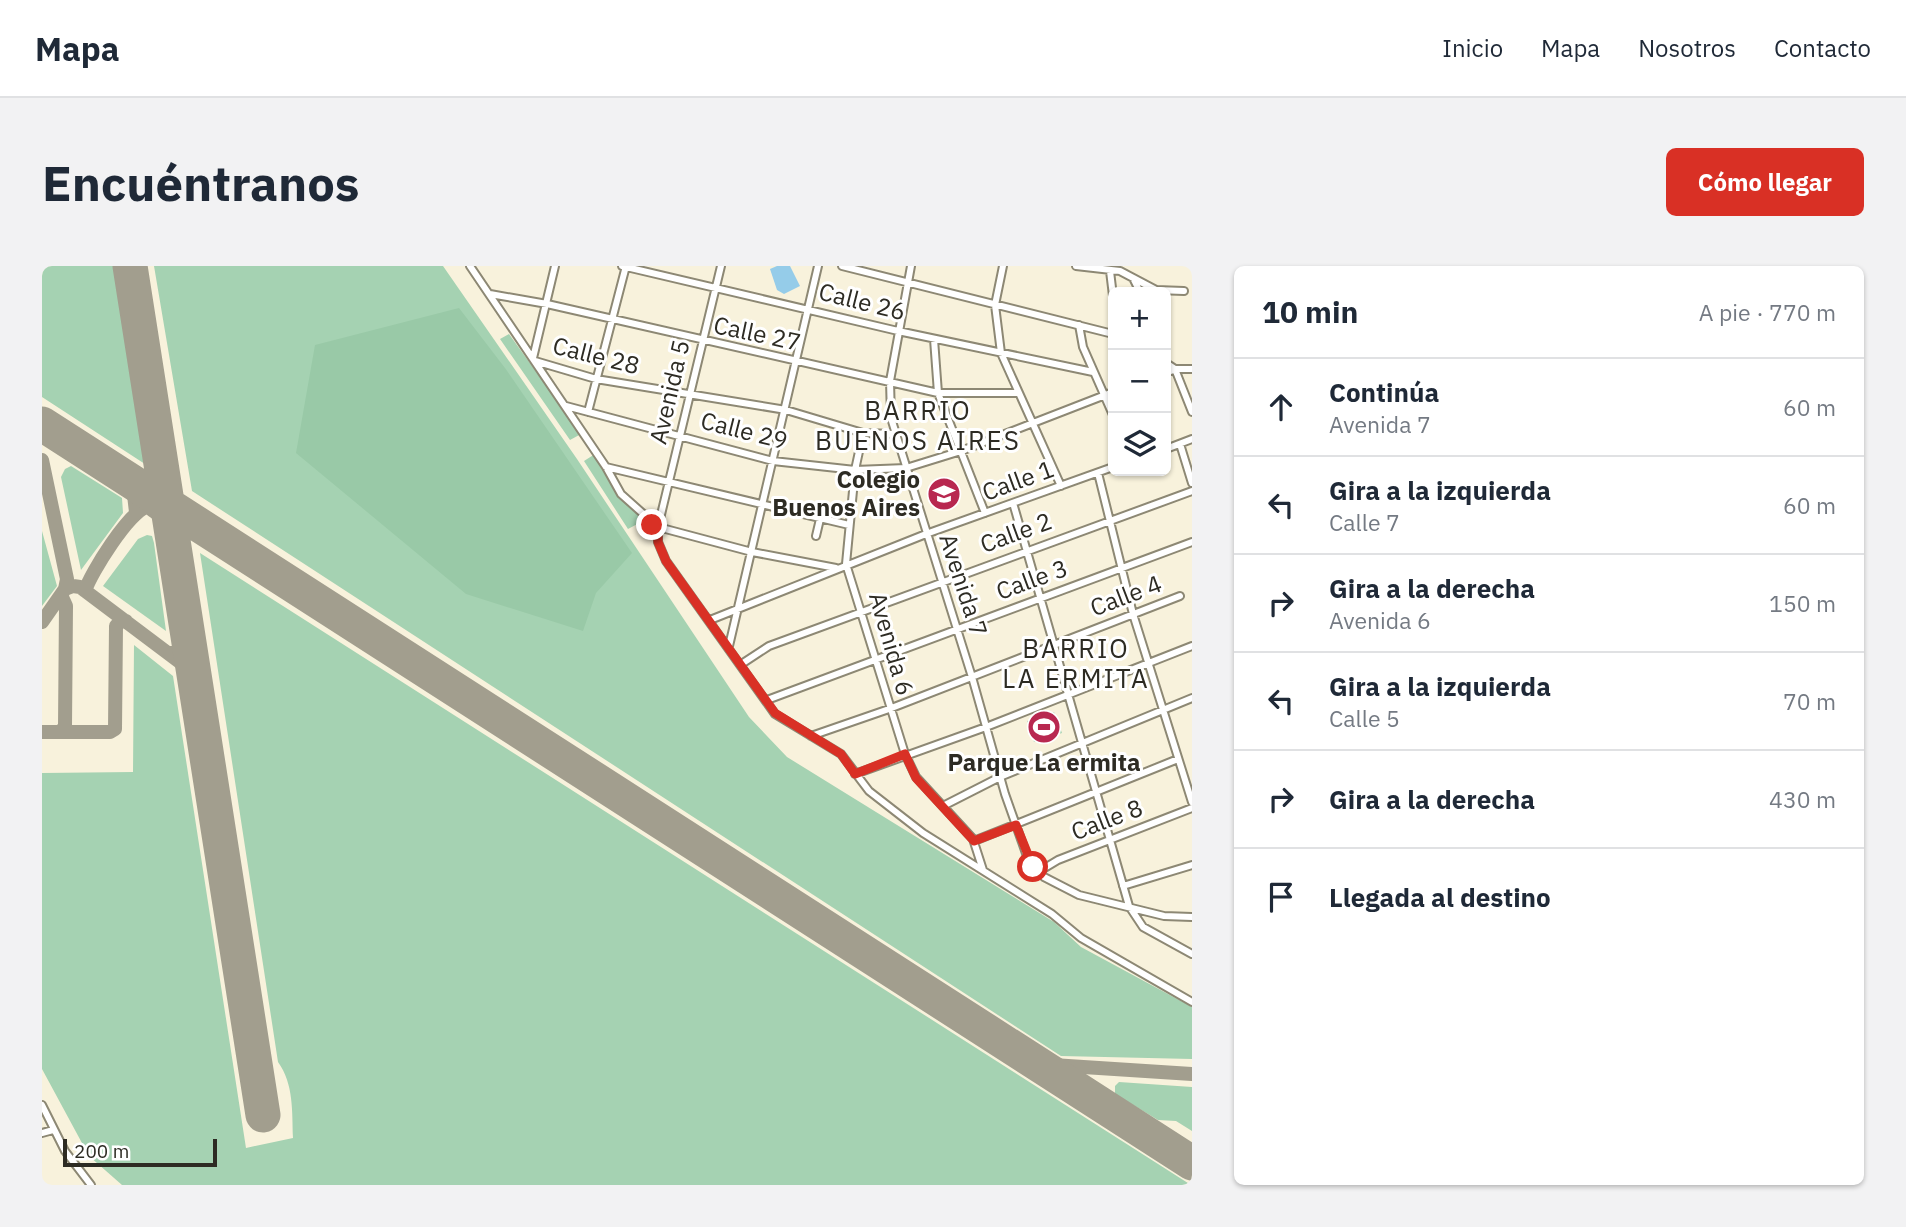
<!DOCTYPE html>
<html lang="es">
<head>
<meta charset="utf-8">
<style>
  :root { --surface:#fff; --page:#f2f2f3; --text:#1f2937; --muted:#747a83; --line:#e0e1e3; --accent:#d93025 }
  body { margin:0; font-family:"IBM Plex Sans",sans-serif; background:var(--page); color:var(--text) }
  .controls { position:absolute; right:21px; top:21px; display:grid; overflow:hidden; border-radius:10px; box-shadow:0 2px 5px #0004 }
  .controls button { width:63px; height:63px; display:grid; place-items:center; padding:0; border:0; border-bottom:2px solid var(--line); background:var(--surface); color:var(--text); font:35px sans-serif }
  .scale { position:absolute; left:21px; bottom:18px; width:154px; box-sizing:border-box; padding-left:7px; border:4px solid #2d2b23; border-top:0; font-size:19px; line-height:24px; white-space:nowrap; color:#2d2b23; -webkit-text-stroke:5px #fff; paint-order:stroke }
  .stop { position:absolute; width:21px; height:21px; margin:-16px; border:5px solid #d93025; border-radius:50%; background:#fff }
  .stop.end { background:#d93025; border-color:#fff; box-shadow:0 2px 7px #0008 }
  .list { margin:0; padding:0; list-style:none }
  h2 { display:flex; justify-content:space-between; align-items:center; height:91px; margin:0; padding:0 28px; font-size:30px }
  h2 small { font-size:23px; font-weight:400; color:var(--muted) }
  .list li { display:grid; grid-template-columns:46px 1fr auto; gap:21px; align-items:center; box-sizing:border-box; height:98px; padding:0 28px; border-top:2px solid var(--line) }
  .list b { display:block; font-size:26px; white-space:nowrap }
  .list p { margin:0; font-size:23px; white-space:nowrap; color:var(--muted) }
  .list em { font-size:23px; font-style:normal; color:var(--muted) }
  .icon { flex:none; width:38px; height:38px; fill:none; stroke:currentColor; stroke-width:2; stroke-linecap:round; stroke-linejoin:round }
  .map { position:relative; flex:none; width:1150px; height:919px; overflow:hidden; border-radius:10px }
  header { display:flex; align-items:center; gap:42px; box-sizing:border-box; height:98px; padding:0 35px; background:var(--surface); border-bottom:2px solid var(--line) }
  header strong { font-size:33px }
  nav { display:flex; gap:38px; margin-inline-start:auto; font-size:24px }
  .intro { display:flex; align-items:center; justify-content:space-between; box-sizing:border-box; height:168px; padding:0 42px }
  h1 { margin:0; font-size:49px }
  .button { padding:18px 32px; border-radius:10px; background:var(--accent); color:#fff; font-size:24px; font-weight:700 }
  main { display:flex; gap:42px; padding:0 42px }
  aside { flex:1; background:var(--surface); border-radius:10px; box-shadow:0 2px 5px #0004 }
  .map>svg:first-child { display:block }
  .green { fill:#a5d2b2 }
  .forest { fill:#99c9a7 }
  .water { fill:#95cce9 }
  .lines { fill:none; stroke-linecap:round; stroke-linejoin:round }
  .taxiway { stroke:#a29e8e; stroke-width:14 }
  .runway { stroke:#a29e8e; stroke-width:35 }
  .minor-casing { stroke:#8d8874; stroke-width:10 }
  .minor { stroke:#fff; stroke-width:6 }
  .route { stroke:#d93025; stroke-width:9 }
  .labels { text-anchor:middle; stroke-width:6; stroke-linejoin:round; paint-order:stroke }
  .street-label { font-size:24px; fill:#2d2b23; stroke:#fff }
  .poi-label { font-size:24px; font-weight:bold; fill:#2d2b23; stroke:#fff; text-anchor:end }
  .neighbourhood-label { font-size:26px; letter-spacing:2px; fill:#2d2b23; stroke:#fff }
</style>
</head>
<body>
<header>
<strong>Mapa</strong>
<nav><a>Inicio</a><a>Mapa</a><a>Nosotros</a><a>Contacto</a></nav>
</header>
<div class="intro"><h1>Encuéntranos</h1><a class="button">Cómo llegar</a></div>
<main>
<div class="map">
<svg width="1150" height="919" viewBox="0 0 1150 919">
  <rect width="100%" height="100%" fill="#f8f2dc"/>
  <path class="green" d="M0 0H72L106 200 0 131Z
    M112 0H401L535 193 707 451 745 491 1012 656 1039 681 1150 741V793L1019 790 150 225Z
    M467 68 539 168 528 174 458 73Z
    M553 188 579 229 603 254 586 263 542 195Z
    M29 200 80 232 81 247 39 304 19 211 23 203Z
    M0 265 15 320 0 340Z
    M105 269 110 270 112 277 124 365 61 320 96 273Z
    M158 287 1149 919H80L47 890 0 803V507L91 506 92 379 131 410 204 882 251 872C250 846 252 818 236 796Z
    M1012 446 1020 467 992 476 985 455Z
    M1077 816 1150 821V865L1134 855 1116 854 1073 828V820Z"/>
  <path class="forest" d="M417 42 463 102 590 287 554 327 541 365 424 328 254 187 273 79Z"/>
  <path class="water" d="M735 0H748L758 20 742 28 735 24 728 3Z"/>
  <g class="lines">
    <path class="taxiway" d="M0 163H8
      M0 194 25 313 23 323 0 356
      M83 211 92 229 94 246
      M110 244 123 253 129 262
      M95 245 117 212 118 193
      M23 323 31 320 38 321 151 406
      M43 325C48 308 88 244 105 241 117 239 132 246 143 250
      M128 387H140L147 378
      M0 466H68L73 463 74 360 79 355H84
      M19 466 23 460 24 340 19 329
      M995 798 1150 808"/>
    <path class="runway" d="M88 0 221 849
      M0 158 1150 897"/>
    <defs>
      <path id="minor" d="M428 0 564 201 579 228 616 261V276L624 295 733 448 799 488 827 525 881 567 1010 648 1039 672 1150 736
        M580 0 856 65 1051 106
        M679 0 616 261 710 286 794 302
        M800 0 1071 68
        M869 0 848 115 849 152 930 411 963 528 986 593 1002 611 1037 629 1122 650 1150 651
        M961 0 953 39 959 87 1019 220
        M1034 0 1078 5 1114 24 1142 25
        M1068 5 1071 30
        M1091 12 1098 26
        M448 28 505 38 896 127H976
        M1037 59 1041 81 1071 149
        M892 73 896 127 943 247
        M491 92 513 0
        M493 95 554 113 744 144 821 167 853 168
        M1124 97 1133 103H1150
        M1124 107 1133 103 1150 146
        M524 140 731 195 813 204 864 202 919 185 1071 126
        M546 146 584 0
        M821 167 813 204 804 298 863 488 874 511 931 573 941 604
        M1138 178 1150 217
        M1124 183 1150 173
        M564 201 807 259
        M1056 207 1091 348 1150 536
        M971 237 1087 640 1101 661 1150 688
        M774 270 778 253
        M668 354 884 268 1071 201
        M687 380 776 0
        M698 399 727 380 1150 225
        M725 434 1150 276
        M769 470 847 443 1138 330
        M813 508 944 461 1150 380
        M901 540 958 511 1150 432
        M932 575 1136 493
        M996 606 1016 594 1150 542
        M1081 620 1150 599
        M0 839 23 885 49 919
        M0 867 11 864"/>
    </defs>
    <use href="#minor" class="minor-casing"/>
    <use href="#minor" class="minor"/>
  </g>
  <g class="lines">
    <path class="route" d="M610 259 616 261V276L624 295 733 447 799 488 813 508 863 488 874 512 932 575 974 559 991 601"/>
  </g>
  <defs>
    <symbol id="school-disc" viewBox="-11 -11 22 22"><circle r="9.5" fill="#b82850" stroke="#fff"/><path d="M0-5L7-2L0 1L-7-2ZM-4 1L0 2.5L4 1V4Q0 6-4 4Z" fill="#fff"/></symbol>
    <symbol id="stadium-disc" viewBox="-11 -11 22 22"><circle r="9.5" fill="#b82850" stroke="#fff"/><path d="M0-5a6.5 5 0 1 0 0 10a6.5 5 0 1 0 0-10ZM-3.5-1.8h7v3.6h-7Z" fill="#fff"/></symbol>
  </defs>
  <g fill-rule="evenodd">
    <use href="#school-disc" x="883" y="209" width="38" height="38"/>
    <use href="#stadium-disc" x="983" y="442" width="38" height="38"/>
  </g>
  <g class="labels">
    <g class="street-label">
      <text transform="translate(820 36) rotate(14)" y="8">Calle 26</text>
      <text transform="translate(715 68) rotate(12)" y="8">Calle 27</text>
      <text transform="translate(554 90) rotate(14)" y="8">Calle 28</text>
      <text transform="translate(628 126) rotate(-77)" y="8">Avenida 5</text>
      <text transform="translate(702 165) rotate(14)" y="8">Calle 29</text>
      <text transform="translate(976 215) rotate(-20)" y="8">Calle 1</text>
      <text transform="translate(974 267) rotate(-20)" y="8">Calle 2</text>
      <text transform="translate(990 314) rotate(-20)" y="8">Calle 3</text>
      <text transform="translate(921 319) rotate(72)" y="8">Avenida 7</text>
      <text transform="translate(1084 330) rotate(-21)" y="8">Calle 4</text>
      <text transform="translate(849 378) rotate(74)" y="8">Avenida 6</text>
      <text transform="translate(1065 554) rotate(-21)" y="8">Calle 8</text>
    </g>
    <g class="poi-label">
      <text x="878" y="222">Colegio<tspan x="878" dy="28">Buenos Aires</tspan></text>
      <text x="1002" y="505" text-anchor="middle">Parque La ermita</text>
    </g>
    <g class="neighbourhood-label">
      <text x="876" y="154">BARRIO<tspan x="876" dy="30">BUENOS AIRES</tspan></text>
      <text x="1034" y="392">BARRIO<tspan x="1034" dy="30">LA ERMITA</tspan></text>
    </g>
  </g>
</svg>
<div class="controls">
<button>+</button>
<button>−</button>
<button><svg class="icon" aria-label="layers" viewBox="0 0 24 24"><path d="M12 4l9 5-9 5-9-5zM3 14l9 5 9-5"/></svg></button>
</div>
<div class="scale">200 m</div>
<div class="stop" style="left:991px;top:601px"></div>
<div class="stop end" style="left:610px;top:259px"></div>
</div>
<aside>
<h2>10 min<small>A pie · 770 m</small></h2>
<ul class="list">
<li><svg class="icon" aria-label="ahead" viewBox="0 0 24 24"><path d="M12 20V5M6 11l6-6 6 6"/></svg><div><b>Continúa</b><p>Avenida 7</p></div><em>60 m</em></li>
<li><svg class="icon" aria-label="left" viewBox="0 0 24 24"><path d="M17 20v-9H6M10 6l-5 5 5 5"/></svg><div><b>Gira a la izquierda</b><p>Calle 7</p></div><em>60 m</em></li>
<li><svg class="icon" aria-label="right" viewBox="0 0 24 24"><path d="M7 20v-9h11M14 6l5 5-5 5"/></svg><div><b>Gira a la derecha</b><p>Avenida 6</p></div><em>150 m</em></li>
<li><svg class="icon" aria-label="left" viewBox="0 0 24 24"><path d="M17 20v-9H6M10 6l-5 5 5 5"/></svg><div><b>Gira a la izquierda</b><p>Calle 5</p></div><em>70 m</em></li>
<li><svg class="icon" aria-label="right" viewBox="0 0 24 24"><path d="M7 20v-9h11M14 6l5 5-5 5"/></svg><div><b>Gira a la derecha</b></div><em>430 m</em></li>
<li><svg class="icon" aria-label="arrive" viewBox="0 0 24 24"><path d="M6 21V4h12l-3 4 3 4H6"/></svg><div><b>Llegada al destino</b></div></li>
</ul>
</aside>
</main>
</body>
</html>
